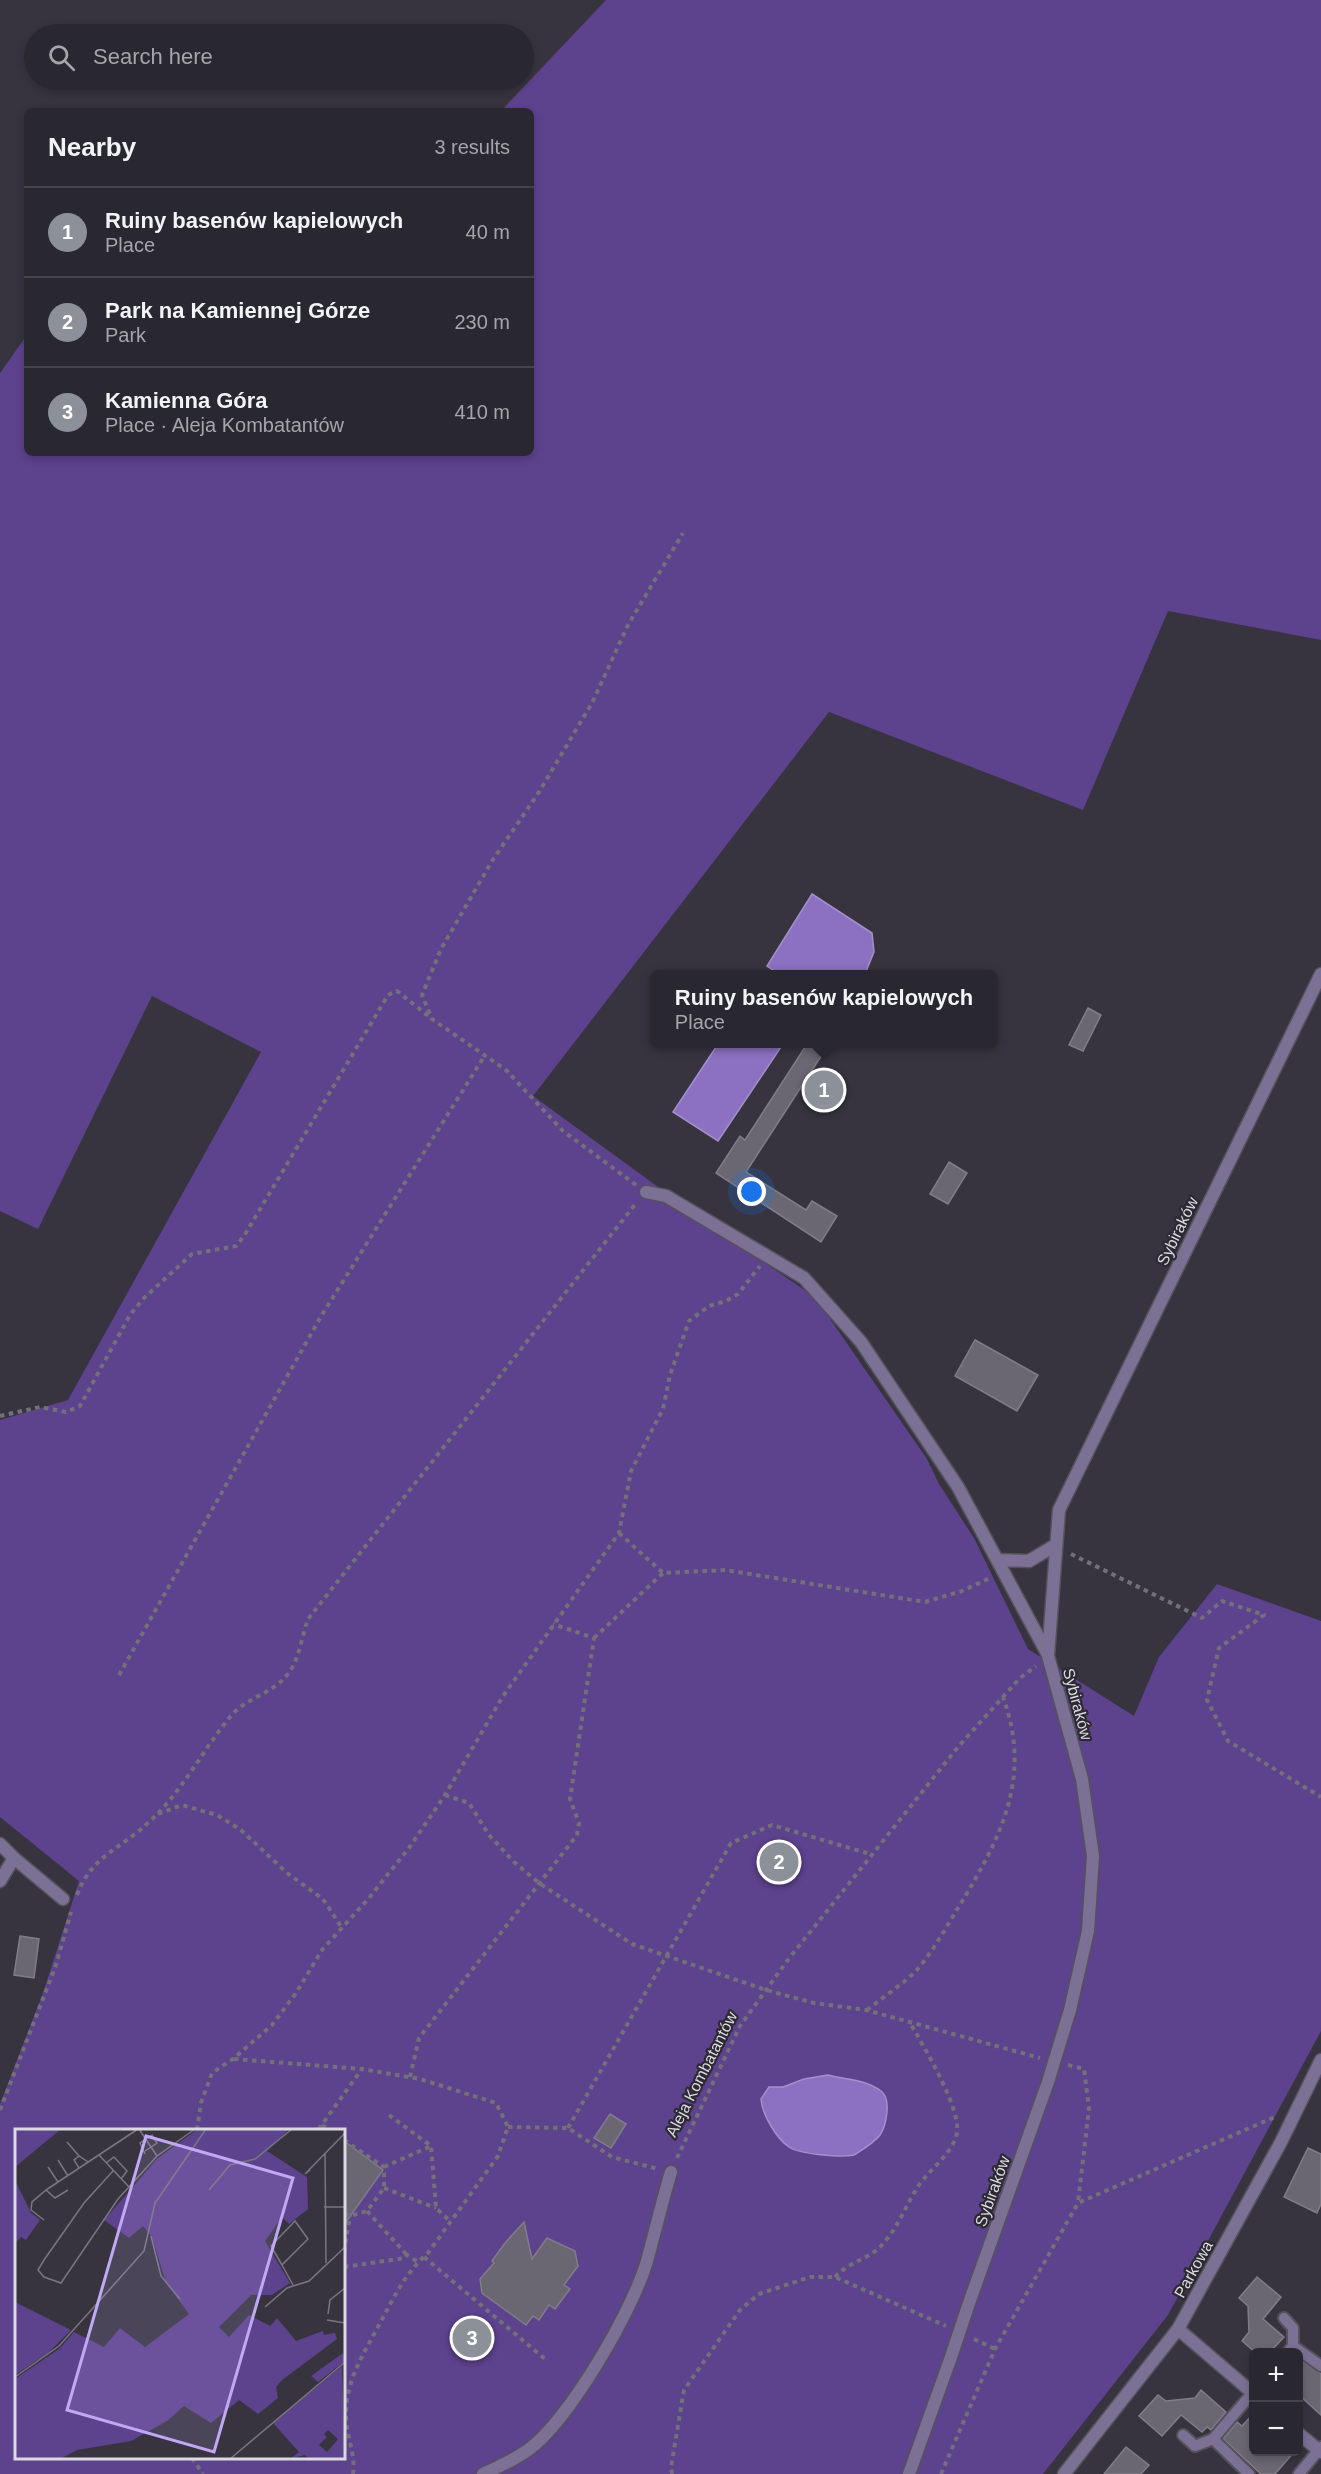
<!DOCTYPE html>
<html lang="en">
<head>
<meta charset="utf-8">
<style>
  :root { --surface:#29272f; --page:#35333b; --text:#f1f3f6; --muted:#a5a5aa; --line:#45444b; --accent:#8c9099 }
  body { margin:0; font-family:Helvetica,sans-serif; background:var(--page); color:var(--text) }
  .controls { position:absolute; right:18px; bottom:18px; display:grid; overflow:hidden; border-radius:9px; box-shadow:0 3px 9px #0003 }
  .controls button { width:54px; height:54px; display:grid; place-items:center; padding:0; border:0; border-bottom:2px solid var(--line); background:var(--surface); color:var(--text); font:30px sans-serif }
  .you { position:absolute; left:752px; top:1192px; width:21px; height:21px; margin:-15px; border:4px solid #fff; border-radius:50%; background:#1a73e8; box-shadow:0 0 0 9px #1a73e833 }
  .badge { display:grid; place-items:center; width:39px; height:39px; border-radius:50%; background:var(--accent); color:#fff; font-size:20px; font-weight:700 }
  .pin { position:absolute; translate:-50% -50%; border:3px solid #fff; box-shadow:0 2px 6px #0006 }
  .popup { position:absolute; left:650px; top:970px; width:348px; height:78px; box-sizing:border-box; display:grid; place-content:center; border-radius:9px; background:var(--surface); filter:drop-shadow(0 2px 4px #0005); font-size:20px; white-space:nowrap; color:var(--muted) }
  .popup b { font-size:22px; color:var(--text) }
  .popup::after { content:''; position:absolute; left:50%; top:100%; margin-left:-12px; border:12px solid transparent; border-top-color:var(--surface) }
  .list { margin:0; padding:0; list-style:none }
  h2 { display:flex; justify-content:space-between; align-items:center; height:78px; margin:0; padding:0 24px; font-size:26px }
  h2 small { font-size:20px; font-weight:400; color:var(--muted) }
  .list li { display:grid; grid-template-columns:39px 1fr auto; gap:18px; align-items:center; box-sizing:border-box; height:90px; padding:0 24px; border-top:2px solid var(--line) }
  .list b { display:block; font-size:22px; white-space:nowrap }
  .list p { margin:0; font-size:20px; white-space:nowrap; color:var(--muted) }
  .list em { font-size:20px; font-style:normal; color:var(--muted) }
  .icon { flex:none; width:33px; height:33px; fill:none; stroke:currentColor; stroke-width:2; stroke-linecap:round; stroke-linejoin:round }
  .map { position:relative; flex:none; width:1321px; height:2474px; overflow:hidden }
  .search { position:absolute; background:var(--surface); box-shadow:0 3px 9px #0003; left:24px; top:24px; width:510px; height:66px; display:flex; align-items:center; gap:15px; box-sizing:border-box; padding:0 21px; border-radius:33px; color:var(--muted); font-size:22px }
  .panel { position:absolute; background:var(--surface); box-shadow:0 3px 9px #0003; left:24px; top:108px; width:510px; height:348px; border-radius:9px }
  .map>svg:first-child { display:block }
  .green { fill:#5d428d; fill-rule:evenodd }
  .water { fill:#8c71c2; stroke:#a490cb; stroke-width:1.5 }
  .building { fill:#6a6773; stroke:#807d89; stroke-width:1.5 }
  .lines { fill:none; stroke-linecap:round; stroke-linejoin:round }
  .service-casing { stroke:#55525c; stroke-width:14 }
  .minor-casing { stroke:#55525c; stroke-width:15 }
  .path { stroke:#73707a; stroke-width:4; stroke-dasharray:4.5 4.5; stroke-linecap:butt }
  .service { stroke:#7c7195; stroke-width:10 }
  .minor { stroke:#7c7195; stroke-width:12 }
  .minor-bridge-casing { stroke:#55525c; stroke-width:15; stroke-linecap:butt }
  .minor-bridge { stroke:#7c7195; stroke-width:12 }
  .labels { text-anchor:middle; stroke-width:4.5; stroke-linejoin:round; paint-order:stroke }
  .street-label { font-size:16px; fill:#dcdae1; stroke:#2d2a34 }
  .inset-road { fill:none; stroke:#797680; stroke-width:1.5 }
  .view { fill:#c0a8f4; fill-opacity:0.15; stroke:#c0a8f4; stroke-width:3 }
  .inset-edge { fill:none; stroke:#dcdae1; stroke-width:3 }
</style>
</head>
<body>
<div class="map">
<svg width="1321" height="2474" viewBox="0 0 1321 2474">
  <rect width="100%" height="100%" fill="#37343f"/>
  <path class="green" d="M606 0H1321V640L1168 611 1083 810 829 712 533 1096 727 1237 806 1291 828 1316 927 1459 939 1484 974 1538 1028 1649 1134 1716 1159 1657 1217 1584 1321 1621V2031L1168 2315 1043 2474H0V2104L43 1993 79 1881 0 1817V1420L68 1400 261 1052 152 996 38 1229 0 1211V373L27 335V453H531V111H501ZM16 2130H344V2458H16Z"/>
  <path class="water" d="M812 894 872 933 874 952 865 974H779L767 966Z
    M718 1044H783L718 1141 673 1112Z
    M828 2075C846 2080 865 2079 881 2091 892 2099 886 2126 880 2135 874 2143 862 2150 854 2155 841 2158 799 2154 789 2147 776 2138 762 2114 761 2099L769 2087H783L804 2079Z"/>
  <path class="building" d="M1088 1008 1101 1015 1083 1051 1069 1045Z
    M807 1044H829L746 1172 806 1210 812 1201 837 1216 821 1242 716 1173 740 1136 745 1140Z
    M949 1162 967 1173 948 1204 930 1194Z
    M975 1340 1038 1375 1017 1411 955 1376Z
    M20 1936 39 1939 34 1978 14 1975Z
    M610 2114 626 2124 611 2148 594 2138Z
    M344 2141 383 2170 344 2225Z
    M1308 2148 1321 2154V2204L1317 2213 1284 2197Z
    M524 2222 532 2259 547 2238 575 2251 578 2266 564 2285 570 2289 555 2309 549 2305 539 2320 533 2316 526 2325 482 2293 480 2279 494 2263 492 2261 505 2243Z
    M1257 2277 1281 2297 1263 2319 1284 2337 1270 2352H1255L1242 2341 1249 2332 1248 2306 1239 2298Z
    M1299 2359 1321 2374V2415L1299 2395Z
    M1201 2390 1226 2412 1211 2430 1207 2427 1202 2432 1181 2415 1162 2436 1139 2416 1158 2395 1166 2401 1195 2398Z
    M1254 2413V2451H1295L1275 2474H1261L1223 2439 1237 2422 1242 2426Z
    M1126 2447 1149 2465 1141 2474H1104Z"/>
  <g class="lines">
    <defs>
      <path id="service" d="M1284 2318 1293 2328V2346L1288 2352
        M1293 2346 1321 2366
        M1183 2435 1195 2446 1213 2439
        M1249 2474 1213 2439 1254 2391
        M1299 2474 1321 2447"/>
      <path id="minor" d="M646 1192 666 1196 804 1278 861 1342 958 1487 1048 1655
        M998 1560 1029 1561 1054 1546
        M0 1844 14 1858 0 1881
        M14 1858 63 1899
        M968 2306 1048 2082 1070 2010 1088 1931 1093 1856 1082 1779 1048 1656 1059 1510 1321 974
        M1178 2329 1254 2394
        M1298 2433 1321 2452
        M483 2474C498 2467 514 2460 528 2450 568 2422 633 2310 647 2261 655 2232 662 2202 671 2172
        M909 2474 951 2357
        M1064 2474 1178 2329 1281 2142 1321 2060"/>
    </defs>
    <use href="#service" class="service-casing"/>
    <use href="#minor" class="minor-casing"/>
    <path class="path" d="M636 1185 563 1131 506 1070 432 1019 422 995 441 949 492 861 539 792 592 703 628 625 683 533
      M0 1416 40 1407 66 1412 80 1406 130 1315 144 1298 192 1254 236 1246 244 1236 388 995 397 991 431 1018
      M619 1533 663 1573 725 1570 925 1602 962 1591 992 1577
      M1071 1554 1202 1618 1222 1601 1264 1615 1219 1648 1207 1700 1228 1741 1321 1797
      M594 1638 663 1573
      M119 1675 320 1318 485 1055
      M445 1795 469 1803 489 1835 514 1862 539 1883 632 1944 766 1990 814 2003 866 2010 1040 2058
      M158 1814 182 1805 217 1815 241 1830 287 1873 323 1899 342 1928
      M77 1895C92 1855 121 1849 149 1822 182 1792 202 1751 230 1717 247 1696 275 1694 290 1671 300 1656 302 1636 308 1619L637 1202
      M867 2010C882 1998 900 1986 914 1973 931 1955 945 1929 958 1908 1000 1839 1033 1779 1003 1697
      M234 2059 362 2069 318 2130
      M1068 2065 1084 2069 1089 2108 1078 2203
      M410 2077 419 2038 577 1835 579 1823 570 1799 594 1638 553 1624
      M0 2110 56 1965 71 1912
      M389 2115 431 2146 436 2208 451 2222
      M322 2125 330 2130
      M508 2127 568 2128 612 2157 658 2169
      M568 2128 731 1843 772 1825 870 1854
      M197 2130 201 2103 212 2073 233 2059 272 2025 296 1993 322 1950 369 1898 409 1848 445 1795 503 1696 619 1533 631 1471 663 1409 670 1375 689 1321 709 1306 726 1301 738 1294 760 1266
      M344 2140 384 2167V2188L367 2211 350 2216 344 2212
      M677 2158 740 2026 787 1961 958 1747 1020 1678 1036 1666
      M384 2167 431 2146
      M384 2188 436 2208
      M367 2211 407 2255
      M344 2252 350 2216
      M424 2257 545 2359
      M344 2267 405 2258 407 2255 418 2262
      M835 2277C850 2261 867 2260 880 2247 898 2229 905 2206 919 2185 930 2169 953 2153 957 2133 961 2108 923 2045 910 2023
      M974 2339 995 2349
      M192 2458 203 2474
      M353 2474C356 2455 346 2435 346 2415 346 2380 363 2355 379 2325 393 2299 405 2273 428 2253L498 2156 508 2127 496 2103 420 2079 362 2069
      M672 2474 671 2467 684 2390 740 2310 759 2294 810 2277H835L946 2326
      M941 2474 995 2349 1078 2203 1277 2116"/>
    <use href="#service" class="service"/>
    <use href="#minor" class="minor"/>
    <defs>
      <path id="minor-bridge" d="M951 2357 968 2306"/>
    </defs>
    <use href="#minor-bridge" class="minor-bridge-casing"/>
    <use href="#minor-bridge" class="minor-bridge"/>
  </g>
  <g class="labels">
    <g class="street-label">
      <text transform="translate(1177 1231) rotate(-64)" y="6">Sybiraków</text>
      <text transform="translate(1078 1704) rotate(75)" y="6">Sybiraków</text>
      <text transform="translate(701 2074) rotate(-63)" y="6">Aleja Kombatantów</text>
      <text transform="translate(992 2191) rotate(-70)" y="6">Sybiraków</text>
      <text transform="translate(1193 2269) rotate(-61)" y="6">Parkowa</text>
    </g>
  </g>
  <g transform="translate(15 2129)">
    <rect width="330" height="330" fill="#37343f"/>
    <path d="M0 0H46L0 38ZM183 0H274L252 22 292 48 293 80 274 95 267 88 250 112 275 154 257 166H236L204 198 214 208 234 186 255 197 262 189 281 212 308 202 309 206 320 204 322 210 267 251 261 258 263 269 243 285 224 271 196 294 169 277 152 292 116 312 62 321 45 330H0V250L44 220 59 203 89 218 105 199 130 218 174 185 151 154 137 108 128 97 114 109 89 91 143 29ZM0 51 16 84 25 91 11 111 6 108 0 114ZM0 173 56 201 33 224 0 246ZM328 224 330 232 303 253 296 247ZM327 237 330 330H294L290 326 275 330 284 323 258 294ZM313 301 323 310 312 323 304 316 312 308 309 305Z" fill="#5d428d" fill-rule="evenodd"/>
    <path class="inset-road" d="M124 0 142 27M52 13 64 27M130 22 142 14 137 6 125 14 130 25M310 24 311 134M84 26 114 58M43 31 53 47M91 34 99 28 112 42 106 50M33 38 43 53M64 39 59 31 64 27 73 33M295 41 290 45 330 4M98 42 69 74 29 131 23 141 29 148 46 154 103 70 142 27 180 0M31 61 123 0M194 61 215 36 240 30 277 0M309 78H330M29 91 16 81 17 73 31 61 40 69 53 61M136 107 146 147 165 170M267 136 256 117 280 92 293 110 267 136 278 156M250 178 272 159 294 152 330 118M313 185 315 171 330 159M312 191 330 194M0 248 44 217 129 122 140 74 191 0M215 330 330 233"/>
    <path class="view" d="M131 7 278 49 199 323 52 281Z"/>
    <rect width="330" height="330" class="inset-edge"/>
  </g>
</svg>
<div class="controls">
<button>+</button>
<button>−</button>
</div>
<div class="you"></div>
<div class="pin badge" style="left:824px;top:1090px">1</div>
<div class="popup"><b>Ruiny basenów kapielowych</b>Place</div>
<div class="pin badge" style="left:779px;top:1862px">2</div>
<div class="pin badge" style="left:472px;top:2338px">3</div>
<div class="search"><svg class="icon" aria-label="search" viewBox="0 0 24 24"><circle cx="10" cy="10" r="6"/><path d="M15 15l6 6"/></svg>Search here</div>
<section class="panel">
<h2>Nearby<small>3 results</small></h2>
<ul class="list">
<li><span class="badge">1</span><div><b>Ruiny basenów kapielowych</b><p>Place</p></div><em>40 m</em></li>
<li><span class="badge">2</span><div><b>Park na Kamiennej Górze</b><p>Park</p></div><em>230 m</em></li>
<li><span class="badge">3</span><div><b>Kamienna Góra</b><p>Place · Aleja Kombatantów</p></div><em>410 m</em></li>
</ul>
</section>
</div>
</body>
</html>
